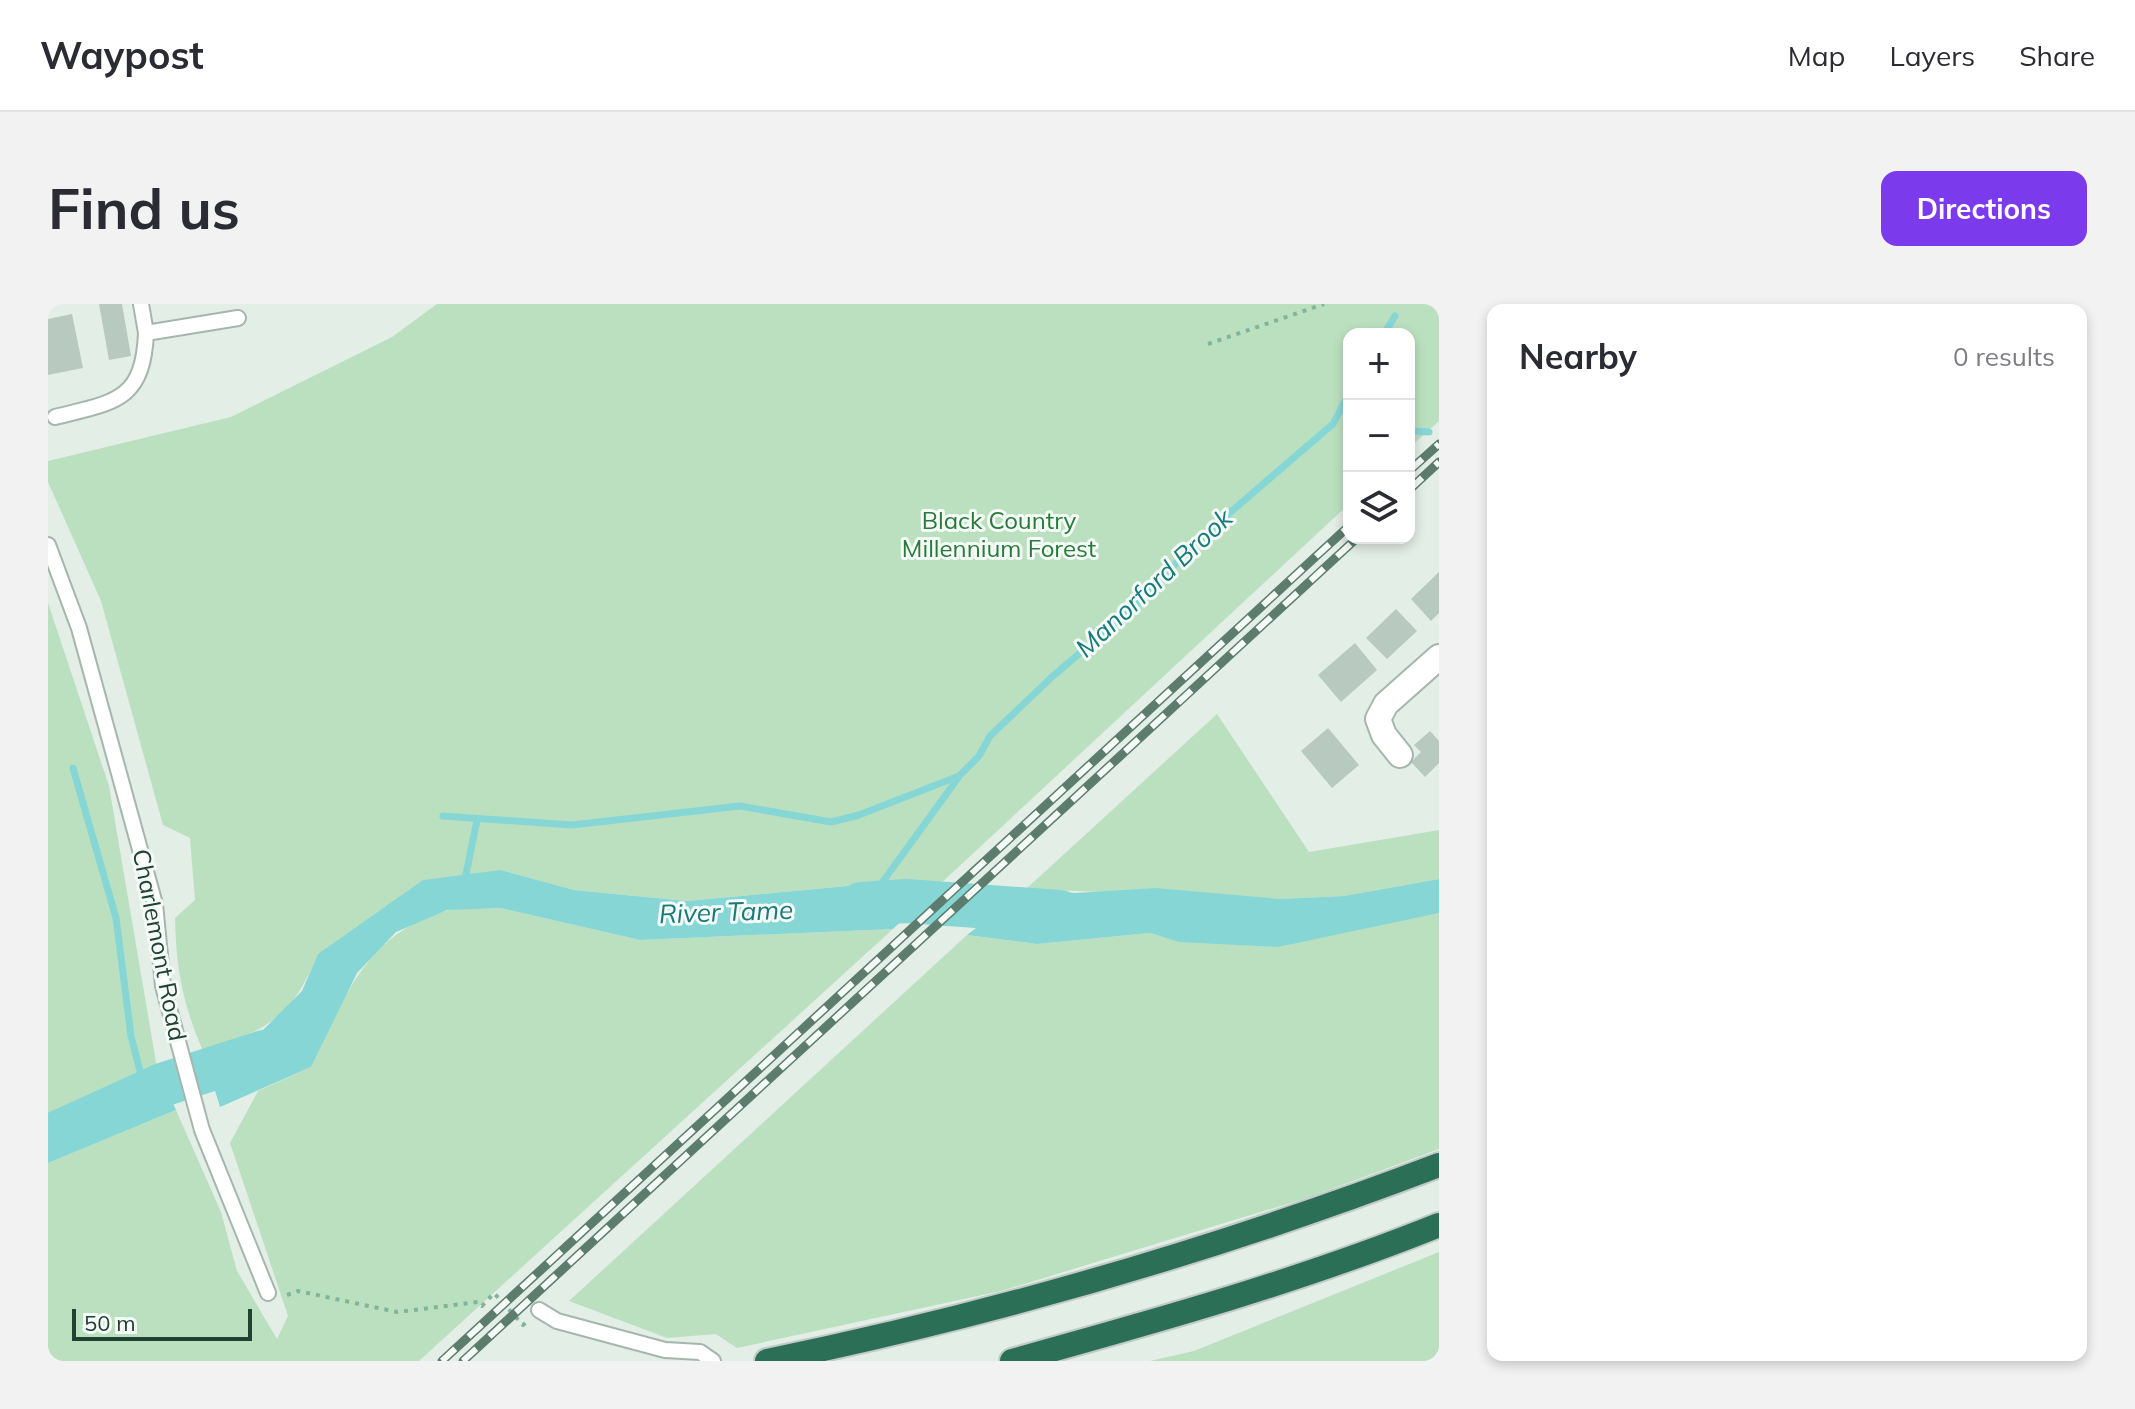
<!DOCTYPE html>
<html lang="en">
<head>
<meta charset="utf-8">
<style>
  :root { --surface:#fff; --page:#f2f2f3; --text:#2b2b33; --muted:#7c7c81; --line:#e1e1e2; --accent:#7c3aed }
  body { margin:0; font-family:Mulish,sans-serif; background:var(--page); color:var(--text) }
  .controls { position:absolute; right:24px; top:24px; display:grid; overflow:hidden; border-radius:16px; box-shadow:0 4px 12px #0003 }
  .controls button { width:72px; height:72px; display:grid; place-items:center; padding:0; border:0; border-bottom:2px solid var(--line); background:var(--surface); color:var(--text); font:40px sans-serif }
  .scale { position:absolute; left:24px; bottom:20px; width:180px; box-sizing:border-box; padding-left:8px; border:4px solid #214133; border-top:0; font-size:22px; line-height:28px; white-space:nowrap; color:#214133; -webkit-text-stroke:6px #f4faf6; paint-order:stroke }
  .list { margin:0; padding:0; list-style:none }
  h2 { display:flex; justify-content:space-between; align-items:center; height:104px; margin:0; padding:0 32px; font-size:34px }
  h2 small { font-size:26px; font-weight:400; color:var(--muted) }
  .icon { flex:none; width:44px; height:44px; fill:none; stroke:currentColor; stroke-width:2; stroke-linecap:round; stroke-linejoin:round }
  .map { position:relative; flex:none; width:1391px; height:1057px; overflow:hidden; border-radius:16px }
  header { display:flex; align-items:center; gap:48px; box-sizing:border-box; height:112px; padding:0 40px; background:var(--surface); border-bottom:2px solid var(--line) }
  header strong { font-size:38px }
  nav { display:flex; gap:44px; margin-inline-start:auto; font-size:28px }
  .intro { display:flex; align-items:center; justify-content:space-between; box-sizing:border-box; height:192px; padding:0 48px }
  h1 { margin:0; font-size:56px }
  .button { padding:20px 36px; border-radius:16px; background:var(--accent); color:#fff; font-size:28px; font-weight:700 }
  main { display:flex; gap:48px; padding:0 48px }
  aside { flex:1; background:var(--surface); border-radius:16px; box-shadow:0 4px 12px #0003 }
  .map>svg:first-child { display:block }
  .green { fill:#bbe0bf }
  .water { fill:#87d6d6 }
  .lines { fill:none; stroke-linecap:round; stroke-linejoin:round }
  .stream { stroke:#87d6d6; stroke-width:7 }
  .river { stroke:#87d6d6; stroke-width:44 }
  .building { fill:#b8c9c0 }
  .service-casing { stroke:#a5b7ad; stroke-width:18 }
  .minor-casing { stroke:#a5b7ad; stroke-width:28 }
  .motorway-casing { stroke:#c1cac6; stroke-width:28 }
  .path { stroke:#81b49c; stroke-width:4; stroke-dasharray:4 6; stroke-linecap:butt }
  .service { stroke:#fff; stroke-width:14 }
  .minor { stroke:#fff; stroke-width:24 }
  .motorway { stroke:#2b6f56; stroke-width:24 }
  .rail-casing { stroke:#5c7c6e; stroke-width:9 }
  .rail { stroke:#f4faf6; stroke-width:6; stroke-dasharray:18; stroke-linecap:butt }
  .labels { text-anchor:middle; stroke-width:6; stroke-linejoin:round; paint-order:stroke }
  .park-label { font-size:24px; fill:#287b3b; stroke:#f4faf6 }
  .street-label { font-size:24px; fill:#214133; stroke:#f4faf6 }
  .water-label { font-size:26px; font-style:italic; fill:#177a7b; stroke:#f4faf6 }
</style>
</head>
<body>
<header>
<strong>Waypost</strong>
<nav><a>Map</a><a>Layers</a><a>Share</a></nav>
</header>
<div class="intro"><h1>Find us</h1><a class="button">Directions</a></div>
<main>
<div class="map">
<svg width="1391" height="1057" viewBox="0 0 1391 1057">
  <rect width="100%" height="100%" fill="#e3eee7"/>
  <path class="green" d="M389 0H1391V117L1361 144V30H1301V200L890 582 821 580 639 597 526 586 453 566 270 650C242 717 219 725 155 747 135 701 128 665 127 614L147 596 142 534 115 521 53 297 0 178V157L183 113 344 33Z
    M0 299 61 482 109 764 0 819Z
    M1169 410 1261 548 1391 526V575L1296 592 1231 595 978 585Z
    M452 604 592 636 845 625 371 1057H0V859L128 806 173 908 189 967 229 1035 240 1012 182 839 210 787 263 763C295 695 318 630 397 607 413 602 435 605 452 604Z
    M1391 609V845L1262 893 953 987 689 1044 668 1030 619 1034 521 997 919 631 989 640 1102 629 1132 638Z
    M1391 948V1057H1102L1146 1047Z"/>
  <path class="water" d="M453 566 526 586 639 597 821 580 890 582 845 625 592 636 452 604 399 606 348 628 309 669 263 763 172 803 155 747 214 727 254 687 270 650 375 576Z
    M1391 575V609L1230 643 1131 638 1102 629 989 640 919 631 978 585 1027 589 1108 584 1231 595 1296 592Z
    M109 764 128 806 0 859V819Z"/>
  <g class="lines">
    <path class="stream" d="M1336 30 1347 12
      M1364 127 1381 128
      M25 464 68 614 83 732 93 771
      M395 512 524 521 692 502 783 518 811 511 911 472 931 452 942 432 1005 372 1092 298 1149 237 1285 120 1301 89
      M416 580 429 516
      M828 587 910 474"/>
    <path class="river" d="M813 600 858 597 1012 608
      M0 833 114 781 216 748"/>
  </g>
  <path class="building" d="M51 0H74L83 52 61 56Z
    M24 10 35 64 0 71V15Z
    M1391 268V309L1383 317 1363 295Z
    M1348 305 1369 327 1339 355 1318 334Z
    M1307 339 1329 366 1293 398 1270 371Z
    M1280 424 1311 461 1284 484 1253 447Z
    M1382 427 1391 437V459L1377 473 1363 458 1373 448 1366 441Z"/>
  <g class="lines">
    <defs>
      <path id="service" d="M93 0 98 29
        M7 113C66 98 95 98 98 29L190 14
        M0 241 31 324 107 600 115 682 154 826 220 989
        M491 1006 509 1017 617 1046 652 1048 665 1057"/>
      <path id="minor" d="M1352 451 1336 431 1330 415 1338 400 1391 353"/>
      <path id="motorway" d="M719 1057C948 1010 1173 944 1391 861
        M964 1057C1108 1017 1252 977 1391 921"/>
    </defs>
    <use href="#service" class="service-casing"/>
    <use href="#minor" class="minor-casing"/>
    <use href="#motorway" class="motorway-casing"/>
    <path class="path" d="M1160 40 1276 0
      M239 991 250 987 349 1008 430 998 434 1002 446 989 475 1021 480 1017"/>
    <use href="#service" class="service"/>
    <use href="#minor" class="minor"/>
    <use href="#motorway" class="motorway"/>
    <defs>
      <path id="rail" d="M1361 167 1391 140
        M1361 186 1391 158
        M394 1057 1301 222
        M415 1057 1309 234"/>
    </defs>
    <use href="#rail" class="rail-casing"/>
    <use href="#rail" class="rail"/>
  </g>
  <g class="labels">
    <g class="park-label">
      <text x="951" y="225">Black Country<tspan x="951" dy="28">Millennium Forest</tspan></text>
    </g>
    <g class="street-label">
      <text transform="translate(111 641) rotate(79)" y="8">Charlemont Road</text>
    </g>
    <g class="water-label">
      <text transform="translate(1106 279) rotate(-43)" y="9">Manorford Brook</text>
      <text transform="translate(678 608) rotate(-2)" y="9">River Tame</text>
    </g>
  </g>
</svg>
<div class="controls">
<button>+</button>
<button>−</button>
<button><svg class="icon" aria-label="layers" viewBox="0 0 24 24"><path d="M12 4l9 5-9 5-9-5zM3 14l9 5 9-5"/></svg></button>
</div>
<div class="scale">50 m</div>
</div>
<aside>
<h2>Nearby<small>0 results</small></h2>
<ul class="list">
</ul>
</aside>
</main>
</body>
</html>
